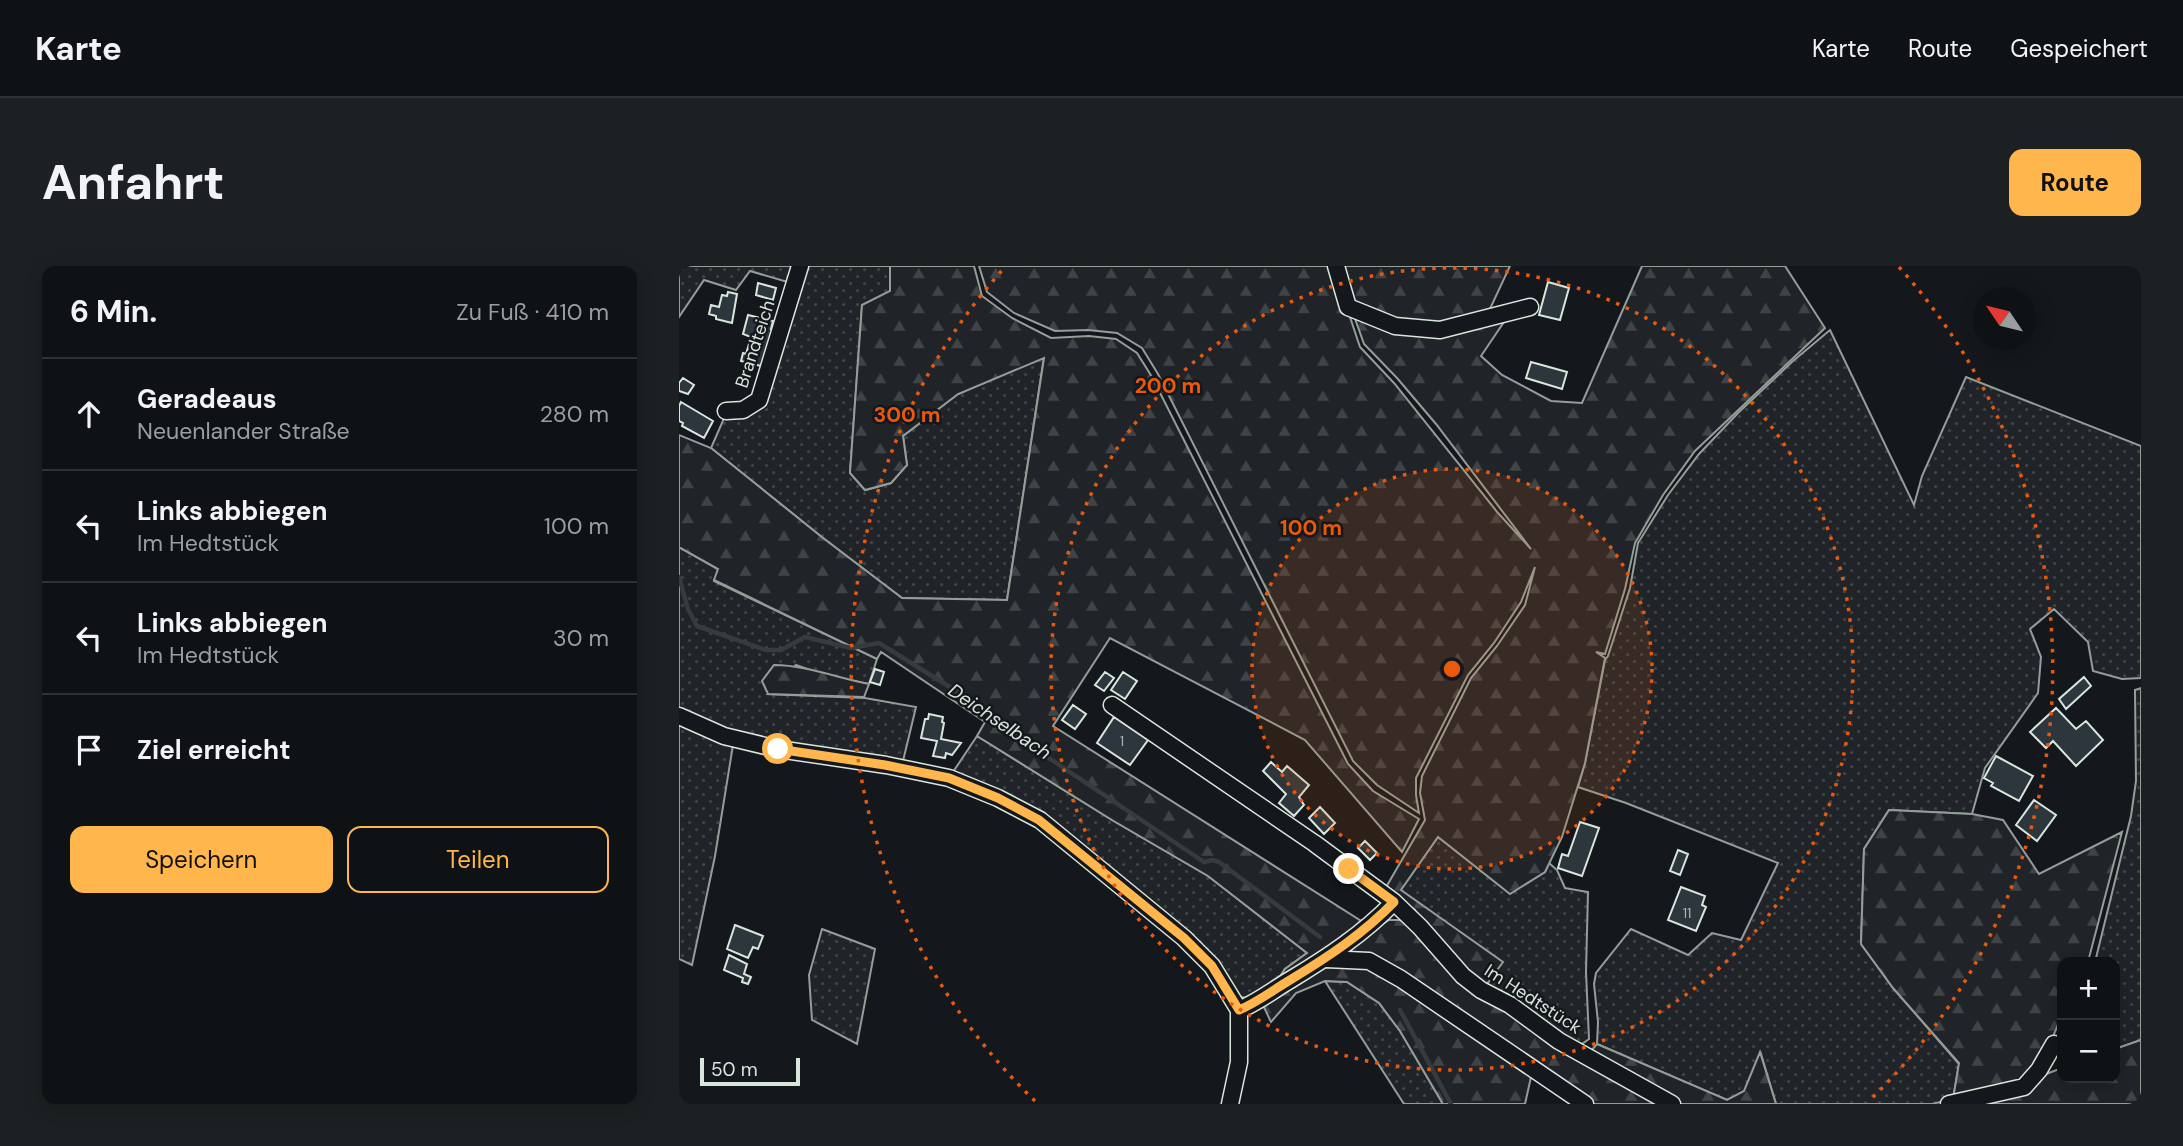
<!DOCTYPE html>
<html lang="de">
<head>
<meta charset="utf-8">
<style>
  :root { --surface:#0f1215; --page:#1d2022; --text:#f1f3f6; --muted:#9b9ea0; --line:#2f3234; --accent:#ffb74d }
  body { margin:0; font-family:"DM Sans",sans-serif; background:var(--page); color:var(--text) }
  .controls { position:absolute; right:21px; bottom:21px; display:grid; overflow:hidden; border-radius:14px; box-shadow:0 4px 18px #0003 }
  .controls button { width:63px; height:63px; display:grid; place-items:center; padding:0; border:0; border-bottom:2px solid var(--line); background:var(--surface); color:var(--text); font:35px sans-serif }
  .compass { position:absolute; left:1294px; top:21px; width:63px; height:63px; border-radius:50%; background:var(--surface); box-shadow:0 4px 18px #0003; rotate:305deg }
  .scale { position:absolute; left:21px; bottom:18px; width:100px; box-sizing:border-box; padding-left:7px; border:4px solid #d8e6dc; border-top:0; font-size:19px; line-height:24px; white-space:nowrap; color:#d8e6dc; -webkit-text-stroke:5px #14181c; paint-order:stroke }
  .stop { position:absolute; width:21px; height:21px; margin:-16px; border:5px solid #ffb74d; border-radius:50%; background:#fff }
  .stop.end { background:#ffb74d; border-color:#fff; box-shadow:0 2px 7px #0008 }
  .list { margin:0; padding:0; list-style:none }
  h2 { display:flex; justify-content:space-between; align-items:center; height:91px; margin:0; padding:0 28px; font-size:30px }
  h2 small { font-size:23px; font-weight:400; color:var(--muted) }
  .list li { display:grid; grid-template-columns:46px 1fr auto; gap:21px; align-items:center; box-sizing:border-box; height:112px; padding:0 28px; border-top:2px solid var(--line) }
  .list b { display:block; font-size:26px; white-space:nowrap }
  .list p { margin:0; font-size:23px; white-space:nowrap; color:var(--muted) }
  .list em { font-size:23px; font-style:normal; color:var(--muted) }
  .actions { display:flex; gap:14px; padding:21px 28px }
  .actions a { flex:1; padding:16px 0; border:2px solid var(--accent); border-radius:14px; text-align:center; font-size:24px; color:var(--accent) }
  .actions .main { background:var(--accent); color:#111 }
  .icon { flex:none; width:38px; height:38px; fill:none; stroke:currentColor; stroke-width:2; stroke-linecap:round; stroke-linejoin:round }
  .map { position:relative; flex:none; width:1462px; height:838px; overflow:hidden; border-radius:14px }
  header { display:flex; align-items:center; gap:42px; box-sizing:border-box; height:98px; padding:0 35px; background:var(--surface); border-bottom:2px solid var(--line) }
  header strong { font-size:33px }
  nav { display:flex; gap:38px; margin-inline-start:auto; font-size:24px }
  .intro { display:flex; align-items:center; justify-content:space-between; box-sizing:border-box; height:168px; padding:0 42px }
  h1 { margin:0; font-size:49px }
  .button { padding:18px 32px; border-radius:14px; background:var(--accent); color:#111; font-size:24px; font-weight:700 }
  main { display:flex; gap:42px; padding:0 42px }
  aside { flex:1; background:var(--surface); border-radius:14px; box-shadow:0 4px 18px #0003 }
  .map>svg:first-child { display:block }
  .grass { fill:url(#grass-dots); stroke:#939e99; stroke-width:2 }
  .forest { fill:url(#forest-firs); stroke:#939e99; stroke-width:2 }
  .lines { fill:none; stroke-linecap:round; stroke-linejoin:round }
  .stream { stroke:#363b3e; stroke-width:4.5 }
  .building { fill:#2c363c; stroke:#d8e6dc; stroke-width:2 }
  .minor-casing { stroke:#d8e6dc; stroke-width:19 }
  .minor { stroke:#14181c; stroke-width:16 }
  .route { stroke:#ffb74d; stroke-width:9 }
  .ring { fill:none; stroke:#e8590c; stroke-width:3.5; stroke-dasharray:3.5 7 }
  .labels { text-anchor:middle; stroke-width:5; stroke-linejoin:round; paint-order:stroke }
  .number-label { font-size:14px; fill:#adbab4 }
  .street-label { font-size:18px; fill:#d8e6dc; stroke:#14181c }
  .water-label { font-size:19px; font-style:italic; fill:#d8e6dc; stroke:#14181c }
  .centre { fill:#e8590c; stroke:#14181c; stroke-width:3.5 }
  .ring-label { font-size:21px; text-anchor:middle; font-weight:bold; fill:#e8590c; stroke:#14181c; stroke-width:5; stroke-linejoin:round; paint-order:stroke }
</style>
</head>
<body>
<header>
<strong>Karte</strong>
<nav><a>Karte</a><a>Route</a><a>Gespeichert</a></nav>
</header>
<div class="intro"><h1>Anfahrt</h1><a class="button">Route</a></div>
<main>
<aside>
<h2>6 Min.<small>Zu Fuß · 410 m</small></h2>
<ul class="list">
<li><svg class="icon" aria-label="ahead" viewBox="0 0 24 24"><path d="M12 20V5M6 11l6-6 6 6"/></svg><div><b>Geradeaus</b><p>Neuenlander Straße</p></div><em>280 m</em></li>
<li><svg class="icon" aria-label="left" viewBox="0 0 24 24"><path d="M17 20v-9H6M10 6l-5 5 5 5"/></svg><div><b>Links abbiegen</b><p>Im Hedtstück</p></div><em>100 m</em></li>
<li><svg class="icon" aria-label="left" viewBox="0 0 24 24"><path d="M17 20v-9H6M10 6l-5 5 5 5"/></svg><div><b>Links abbiegen</b><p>Im Hedtstück</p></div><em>30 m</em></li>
<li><svg class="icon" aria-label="arrive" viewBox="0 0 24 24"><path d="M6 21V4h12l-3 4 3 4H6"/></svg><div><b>Ziel erreicht</b></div></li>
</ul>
<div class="actions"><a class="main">Speichern</a><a>Teilen</a></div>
</aside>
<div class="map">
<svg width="1462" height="838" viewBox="0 0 1462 838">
  <defs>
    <pattern id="grass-dots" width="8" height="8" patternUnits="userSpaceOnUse" patternTransform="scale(1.75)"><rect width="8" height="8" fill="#202428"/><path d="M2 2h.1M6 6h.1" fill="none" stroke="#404447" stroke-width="1.8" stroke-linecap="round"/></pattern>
    <pattern id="forest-firs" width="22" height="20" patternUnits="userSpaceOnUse" patternTransform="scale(1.75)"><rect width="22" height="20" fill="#202428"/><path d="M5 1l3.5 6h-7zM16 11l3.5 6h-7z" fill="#404447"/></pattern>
  </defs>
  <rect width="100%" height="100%" fill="#14181c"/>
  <path class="grass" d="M0 0H117L112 17 71 5 57 24 25 14 0 51Z
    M124 0H211L212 25 183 40 171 207 186 224 212 217 228 199 224 170 279 128 365 91 328 334 223 332 144 272 32 182 46 150 77 141Z
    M1151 64 1235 239 1243 210 1287 111 1462 180V412L1443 413 1414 405 1409 376 1375 343 1351 363 1362 391 1359 427 1306 502 1293 548 1210 544 1185 583 1182 678 1214 722 1280 798 1274 833 1253 838H1097L1082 788 1065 826 1048 834 918 778 919 756 915 718 917 707 952 663 1009 689 1033 667 1062 674 1099 597 947 537 899 521 906 497 926 394 929 390 951 322 959 277 989 229 1020 188 1059 147 1114 95Z
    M0 281 40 304 35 315 198 393 190 418 145 409 117 399 89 428 186 432 237 441 224 495 58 468 0 445Z
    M1462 422V774L1436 783V696H1416L1452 550 1457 515 1456 424Z
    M0 457 54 479 36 590 13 699 0 693Z
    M298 470 433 554 529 610 628 687 606 703 595 720 573 733 562 731 401 578 272 509Z
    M759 571 831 627 866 606 870 597 878 604 886 622 909 626 907 706 910 773 903 778 893 775 805 722 823 696 721 624Z
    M143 663 196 683 178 778 133 754 130 709Z
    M646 715 668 716 700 737 721 765 764 838H725Z"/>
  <path class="forest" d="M211 0H295L303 30 333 52 372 72 410 70 437 73 458 87 473 111 669 498 694 525 740 553 723 586 626 474 431 372 374 460 687 658 595 720 606 703 628 687 529 610 433 554 298 470 306 456 202 386 198 393 35 314 39 303 0 281V169L32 182 144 272 223 332 328 334 365 92 279 128 224 170 228 199 212 217 186 224 171 207 183 39 211 25Z
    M300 0H654L681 81 715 117 819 247 852 283 757 158 718 112 685 78 674 47 715 65 829 50 802 90 823 109 872 135 903 137 963 0H1106L1146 62 1016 185 984 229 956 277 946 323 926 388 917 386 926 392 906 497 883 571 866 606 831 628 759 571 722 624 824 696 805 722 741 656 736 644 706 623 746 554 741 527 743 510 792 412 818 380 846 339 856 301 842 336 815 377 789 409 737 512V529L740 547 698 519 674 495 479 108 463 82 438 67 409 64 376 65 335 47 308 26Z
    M661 0H831L810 45 762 60 717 57 672 39Z
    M95 399C126 399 159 412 190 418L185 431 89 428 83 415Z
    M1210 544 1293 548 1324 554 1360 608 1443 566 1410 692 1408 696H1383V750L1371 777 1342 818 1274 833 1280 797 1214 722 1182 678 1185 583Z
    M710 654H721L737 661 783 714 912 785 918 778 1048 834 1065 825 1081 786 1097 838H894L852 811 846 838H764L721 765 700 737 668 716 646 715 617 727 592 756 583 737 626 705Z
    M1462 774V838H1288L1383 802V812H1436V783Z"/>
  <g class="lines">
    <path class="stream" d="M0 311 9 343 18 360 87 384H102L126 371 172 382 200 377 295 436 346 476 525 596 534 594 540 596 641 671
      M721 744 772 838"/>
  </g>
  <path class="building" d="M869 16 890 22 881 54 860 49Z
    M79 17 97 22 94 34 77 29Z
    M49 26 58 28 53 57 37 53V50L30 48 32 39 40 41 43 29 48 30Z
    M69 49 94 55 92 63H95L86 101 62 95 64 87 67 88 72 71 64 68Z
    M852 96 888 106 883 123 847 112Z
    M4 112 15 119 9 128 0 125V117Z
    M2 136 34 155 25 172 3 160 4 157 0 155V140Z
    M196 403 205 406 201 419 191 416Z
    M426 406 435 412 425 425 416 419Z
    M444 406 458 415 446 433 432 424Z
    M1405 411 1412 420 1387 443 1380 433Z
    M394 439 407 448 396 463 383 454Z
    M1377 442 1397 463 1407 455 1424 474 1397 500 1374 475 1367 482 1351 466Z
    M250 448 264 451 263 456 265 457 262 473 282 477 273 489 267 487 266 492 254 490 258 475 242 472 246 453H249Z
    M435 451 469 474 451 499 418 477Z
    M1317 490 1354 510 1340 535 1312 520 1314 517 1305 512Z
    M592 496 603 506 608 500 630 519 620 531 625 539 615 550 600 537 607 528 584 505Z
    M1355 534 1377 549 1358 575 1337 559Z
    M641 541 656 557 645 568 630 552Z
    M901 556 920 562 903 610 879 602 883 588 889 590Z
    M686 575 698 587 691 594 679 582Z
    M999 584 1009 588 1001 609 991 605Z
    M1002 621 1026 630 1023 639 1027 641 1017 665 989 654Z
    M56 659 84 670 79 683 74 681 69 692 48 683Z
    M50 689 68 698 65 708 72 711 69 718 63 716 64 712 45 704Z"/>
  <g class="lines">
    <defs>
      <path id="minor" d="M657 0 669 41 716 60 761 64 851 41
        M47 145 64 144 80 134 121 0
        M433 439 635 577 715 636C684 668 649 691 611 714 594 724 579 736 560 744
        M0 450 45 470 99 483 207 499 270 512 319 532 361 554 505 672 533 700 560 744V796L551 838
        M715 636 741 661 784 710 802 724 831 739 880 775 993 838
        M647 693 690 695 722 713 906 838
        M1270 838 1345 821 1360 804 1375 778"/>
    </defs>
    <use href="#minor" class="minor-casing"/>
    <use href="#minor" class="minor"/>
  </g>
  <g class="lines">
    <path class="route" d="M99 483 206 499 270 512 319 532 360 554 505 672 533 700 560 744C579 736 594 724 611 714 649 691 684 668 715 636L670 603"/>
  </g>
  <circle cx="773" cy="403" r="200" fill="#e8590c" fill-opacity=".12"/>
  <g class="ring">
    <circle cx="773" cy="403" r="200"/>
    <circle cx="773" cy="403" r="401"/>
    <path d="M356 835A601 601 0 0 1 326 1M1220 1A601 601 0 0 1 1190 835"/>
  </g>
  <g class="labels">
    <g class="number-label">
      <text x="443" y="480">1</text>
      <text x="1008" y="652">11</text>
    </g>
    <g class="street-label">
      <text transform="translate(76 78) rotate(-72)" y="6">Brandteich</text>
      <text transform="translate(854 733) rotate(33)" y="6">Im Hedtstück</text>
    </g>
    <g class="water-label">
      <text transform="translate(321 455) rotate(34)" y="7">Deichselbach</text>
    </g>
  </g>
  <circle cx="773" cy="403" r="10" class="centre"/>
  <g class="ring-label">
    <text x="489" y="127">200 m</text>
    <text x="228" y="156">300 m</text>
    <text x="632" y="269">100 m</text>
  </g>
</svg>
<div class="controls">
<button>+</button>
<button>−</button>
</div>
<svg class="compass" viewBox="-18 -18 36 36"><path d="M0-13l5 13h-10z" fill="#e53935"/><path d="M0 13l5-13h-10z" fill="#9b9ea0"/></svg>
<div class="scale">50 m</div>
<div class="stop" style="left:99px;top:483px"></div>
<div class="stop end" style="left:670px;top:603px"></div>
</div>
</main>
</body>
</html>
